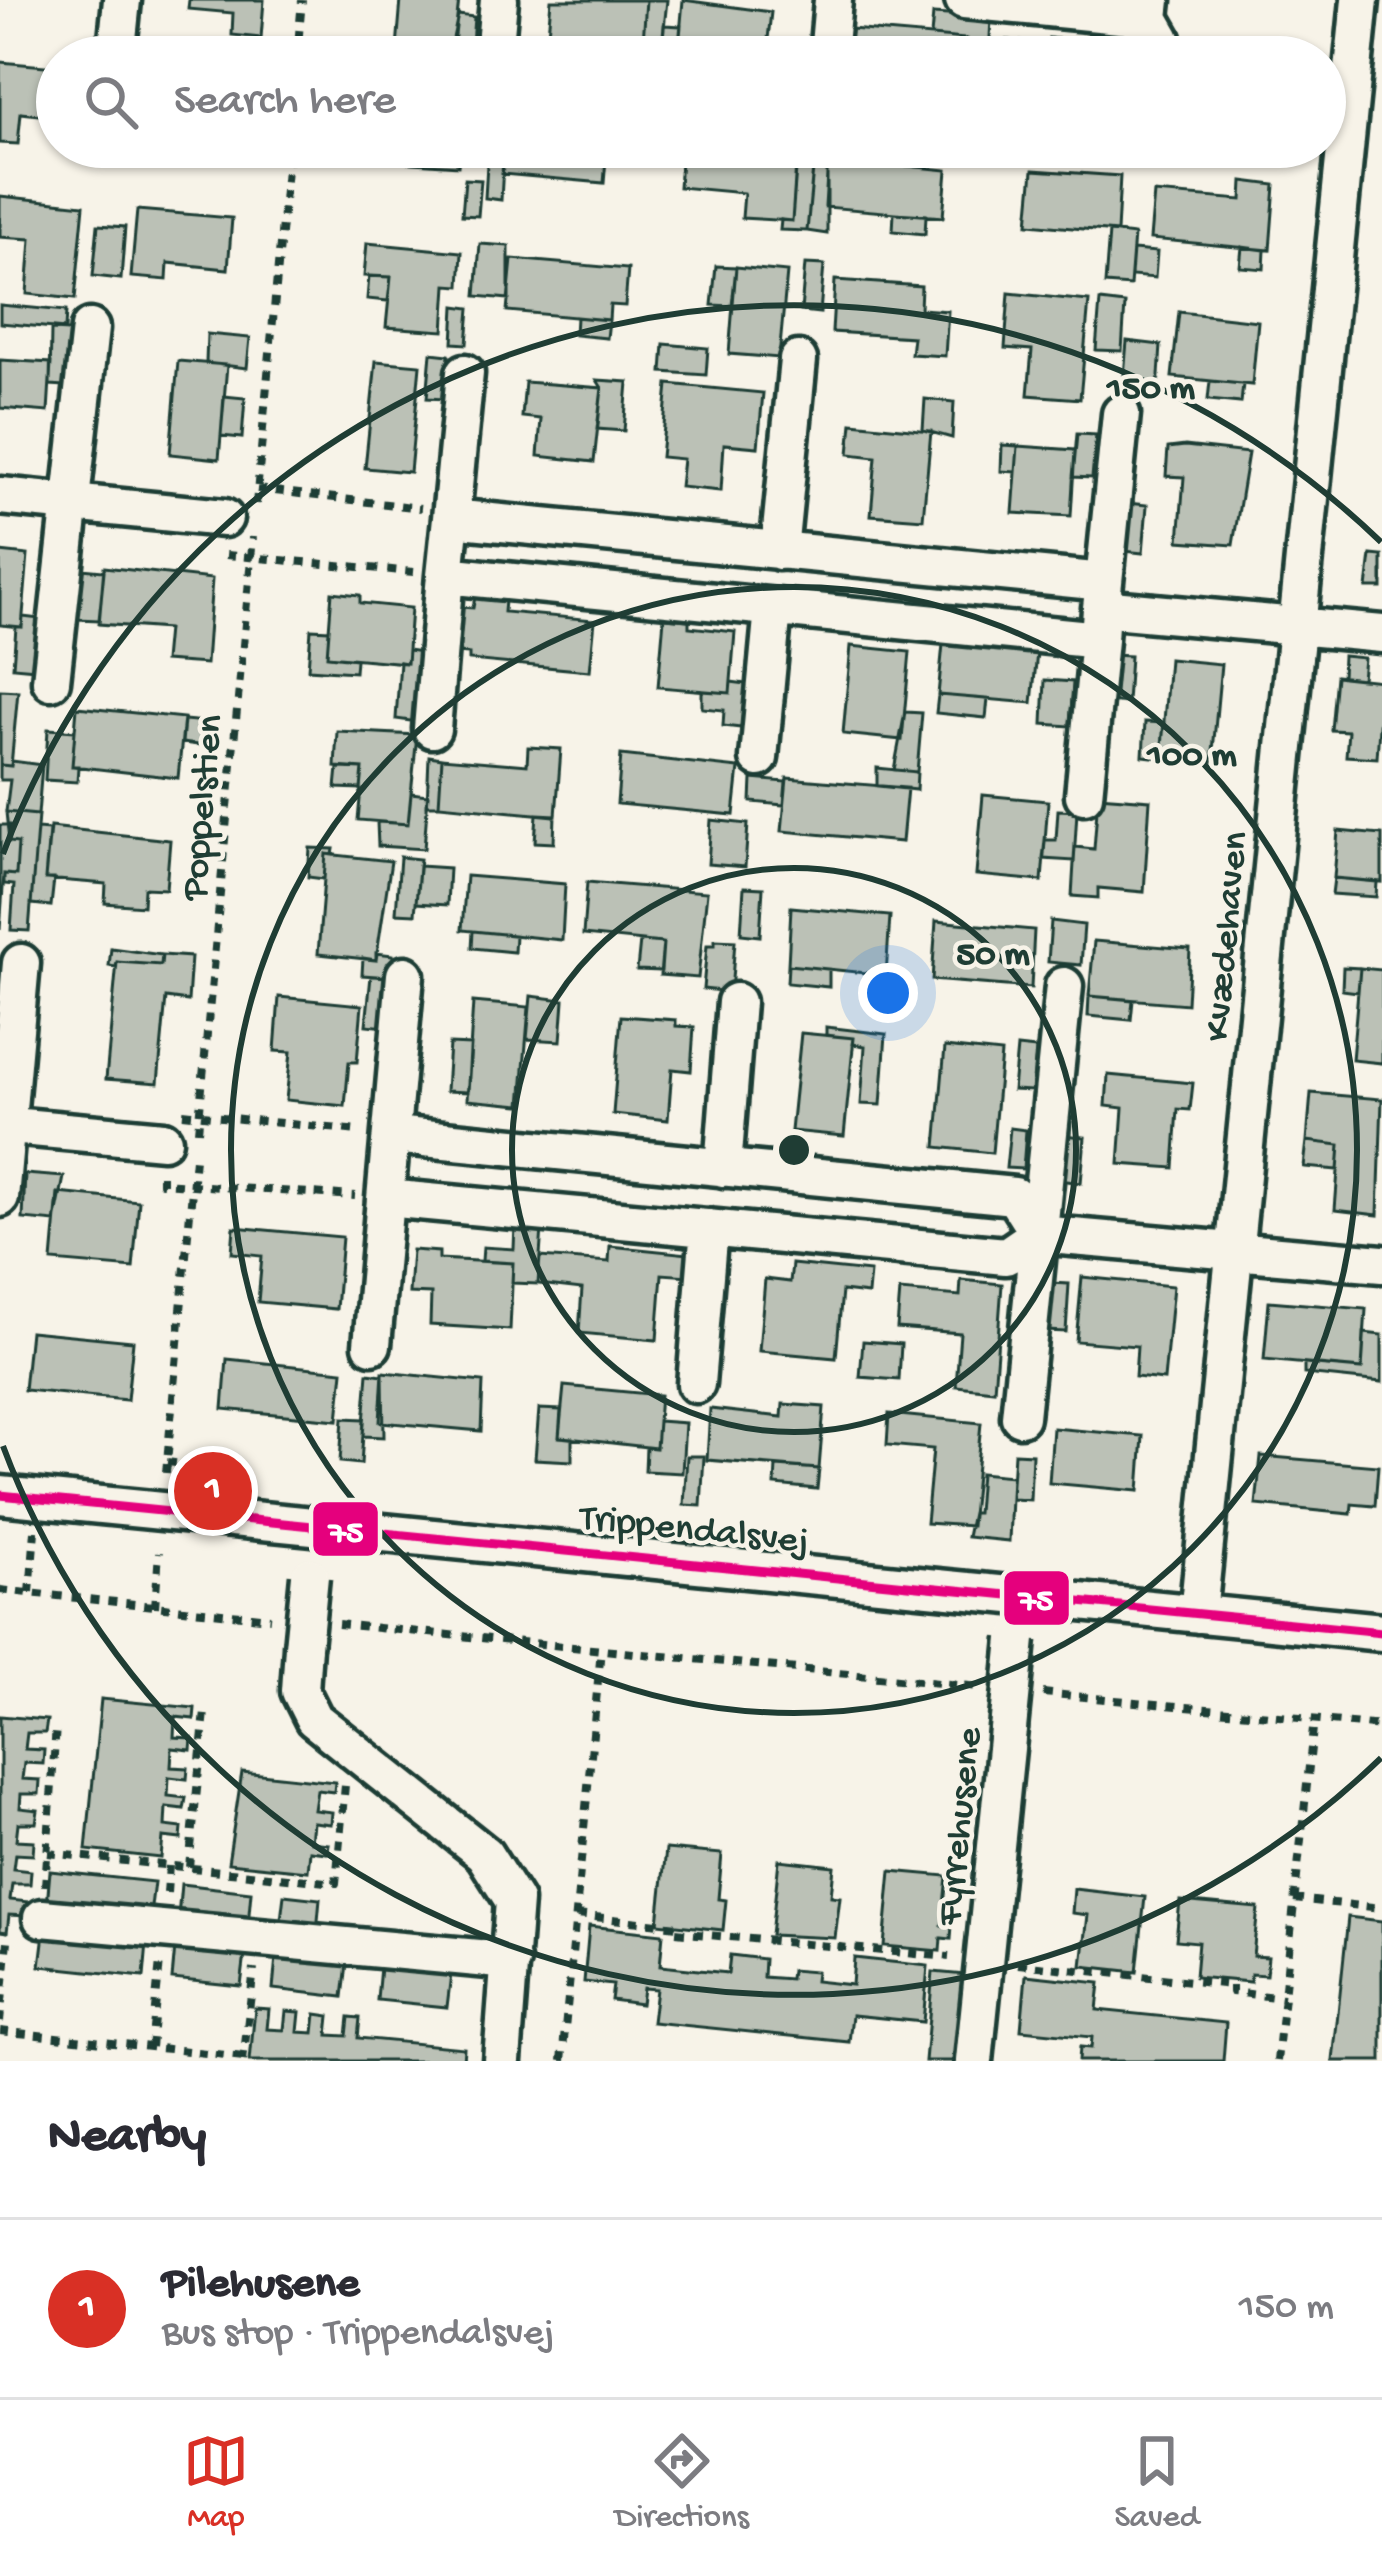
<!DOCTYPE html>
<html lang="en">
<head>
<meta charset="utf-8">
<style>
  :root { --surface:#fff; --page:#f2f2f3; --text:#2b2b33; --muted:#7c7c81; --line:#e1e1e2; --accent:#d93025 }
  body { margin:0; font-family:"Gochi Hand",sans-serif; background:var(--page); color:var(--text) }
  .you { position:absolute; left:888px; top:993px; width:42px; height:42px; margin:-30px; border:9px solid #fff; border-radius:50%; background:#1a73e8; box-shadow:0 0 0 18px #1a73e833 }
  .badge { display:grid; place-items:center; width:78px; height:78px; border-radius:50%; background:var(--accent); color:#fff; font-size:39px; font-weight:700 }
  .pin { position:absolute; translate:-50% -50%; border:6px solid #fff; box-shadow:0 3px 12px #0006 }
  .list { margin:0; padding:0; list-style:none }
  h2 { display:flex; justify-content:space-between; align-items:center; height:156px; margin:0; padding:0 48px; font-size:51px }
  h2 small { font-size:39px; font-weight:400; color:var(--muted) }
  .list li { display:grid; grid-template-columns:78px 1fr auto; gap:36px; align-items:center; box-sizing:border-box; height:180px; padding:0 48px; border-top:3px solid var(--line) }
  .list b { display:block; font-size:45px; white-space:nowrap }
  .list p { margin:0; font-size:39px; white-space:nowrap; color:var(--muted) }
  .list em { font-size:39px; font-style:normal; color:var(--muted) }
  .icon { flex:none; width:66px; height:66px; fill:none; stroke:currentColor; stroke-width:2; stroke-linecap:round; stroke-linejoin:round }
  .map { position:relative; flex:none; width:1382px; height:2061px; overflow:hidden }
  .search { position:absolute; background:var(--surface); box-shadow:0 3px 9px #0004; left:36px; right:36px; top:36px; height:132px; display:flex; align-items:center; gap:30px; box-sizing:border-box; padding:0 42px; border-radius:66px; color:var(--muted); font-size:45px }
  .sheet { height:336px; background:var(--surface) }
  nav { display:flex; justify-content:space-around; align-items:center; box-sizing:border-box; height:168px; border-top:3px solid var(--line); background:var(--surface); font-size:33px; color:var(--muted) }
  nav a { display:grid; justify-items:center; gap:6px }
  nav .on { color:var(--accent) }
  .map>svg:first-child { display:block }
  .building { fill:#bbc1b6; stroke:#1f3d34; stroke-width:3 }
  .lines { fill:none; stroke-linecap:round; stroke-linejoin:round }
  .minor-casing { stroke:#1f3d34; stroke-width:45 }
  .path { stroke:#1f3d34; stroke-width:8; stroke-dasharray:9 9; stroke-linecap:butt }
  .minor { stroke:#f7f3e8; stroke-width:36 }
  .minor-bridge-casing { stroke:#1f3d34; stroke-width:45; stroke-linecap:butt }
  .minor-bridge { stroke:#f7f3e8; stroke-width:36 }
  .bus-1-casing { stroke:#f7f3e8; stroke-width:18 }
  .bus-1 { stroke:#e5007d; stroke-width:9 }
  .ring { fill:none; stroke:#1f3d34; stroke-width:6 }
  .labels { text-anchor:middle; stroke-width:9; stroke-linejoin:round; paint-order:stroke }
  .street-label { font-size:39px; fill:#1f3d34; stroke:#f7f3e8 }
  .centre { fill:#1f3d34; stroke:#f7f3e8; stroke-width:6 }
  .ring-label { font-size:36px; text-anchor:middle; font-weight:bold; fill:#1f3d34; stroke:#f7f3e8; stroke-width:9; stroke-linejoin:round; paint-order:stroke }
  .line-badge { stroke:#f7f3e8; stroke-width:4.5 }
  .badge-label { font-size:33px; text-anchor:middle; font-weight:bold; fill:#fff }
</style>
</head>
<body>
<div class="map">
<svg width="1382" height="2061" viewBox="0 0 1382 2061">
  <rect width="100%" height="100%" fill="#f7f3e8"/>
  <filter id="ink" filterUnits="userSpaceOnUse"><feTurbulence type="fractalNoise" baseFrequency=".00833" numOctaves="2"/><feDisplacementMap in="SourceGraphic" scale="24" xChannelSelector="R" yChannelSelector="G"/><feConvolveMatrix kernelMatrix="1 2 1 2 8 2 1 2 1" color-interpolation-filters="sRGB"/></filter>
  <g filter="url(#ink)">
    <path class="building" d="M189 0H264L261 38 232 35 233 13 188 9Z
      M401 0H459L453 53 397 48Z
      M551 0H646L643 42 548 34Z
      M646 0H667L661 57H636L638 42H643Z
      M683 0 771 12 766 57H678Z
      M933 14 991 18 989 57H964L966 39 931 36Z
      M458 15 474 17 471 57H449Z
      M664 25 681 26 678 57H661Z
      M851 29 966 39 964 57 849 55Z
      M1192 37 1296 46 1295 57H1191Z
      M1049 38 1106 44 1105 57H1006L1007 40 1049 44Z
      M0 62 57 67V117L21 113 18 144 0 143Z
      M161 147H262L261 156Z
      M354 147H460L458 166 353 159Z
      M488 147H504L501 200 485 198Z
      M504 147H607L604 183 502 174Z
      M682 147 797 150 792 221 742 218 744 193 679 187Z
      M797 156 814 157 807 231 780 230 781 220 792 221Z
      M828 158 947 170 943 217 825 207Z
      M813 169 827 170V234L807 231Z
      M1033 170 1120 176 1117 232 1028 224Z
      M465 179 481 180 478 216 462 215Z
      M1243 181 1275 185 1270 250 1150 239 1154 193 1242 200Z
      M0 196 84 205 75 299 27 294 31 239 0 237Z
      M137 210 232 218 228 269 168 263 167 280 131 277Z
      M894 213 926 215 925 234 893 231Z
      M98 225 125 227 121 279 93 276Z
      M1109 232 1134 235 1130 286 1105 284Z
      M367 243 462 252 460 286 447 285 444 331 386 327 391 277 364 276Z
      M480 244 509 246V299L476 296Z
      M1242 247 1265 250 1264 269 1240 267Z
      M1133 250 1157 252 1155 278 1131 276Z
      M512 259 628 269 625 306 610 305 609 320 507 311Z
      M805 264 824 265 820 313 801 311Z
      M716 266 736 267 732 306 712 305Z
      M736 267 787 272 779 358 729 354Z
      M369 276 391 277 388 301 367 299Z
      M835 280 921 286 920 309 948 311 945 356 911 354 913 337 832 332Z
      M1009 293 1089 301 1080 399 1028 395 1032 350 1005 348Z
      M1100 301 1125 304 1122 351 1096 350Z
      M0 305 66 311 65 329 0 323Z
      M455 306 470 308 467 344 453 343Z
      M1179 312 1258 321 1252 385 1172 377Z
      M576 317 609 320 607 338 575 335Z
      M51 330 69 331 65 386 50 385Z
      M207 334 250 338 247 368 206 363Z
      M1127 341 1161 345 1158 391 1123 388Z
      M664 344 708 348 706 375 662 372Z
      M431 353 449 355 445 399 427 398Z
      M0 360 51 363 48 412 0 408Z
      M178 361 227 365 219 459 170 454Z
      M376 361 420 365 410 472 365 468Z
      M597 380 628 382 624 431 597 429 602 388Z
      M1210 381 1243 384 1241 403 1208 400Z
      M525 382 602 388 594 462 538 456 541 419 522 417Z
      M668 384 763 393 758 447 724 444 721 491 680 487 683 459 661 457Z
      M224 396 245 398 242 438 221 436Z
      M925 399 954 402 952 438 923 430Z
      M852 423 931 431 923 519 871 515 876 457 849 454Z
      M1077 434 1096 435 1092 478 1073 477Z
      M1002 445 1018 446 1016 472 1001 471Z
      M1018 446 1075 450 1071 516 1013 513Z
      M1185 446 1248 453 1233 545 1179 541 1184 477 1166 476 1168 448Z
      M1128 503 1147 505 1143 553 1124 551Z
      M0 552 28 555 22 627 0 625Z
      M1371 555 1382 556V588H1367Z
      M104 567 212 579 206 664 164 661 167 629 99 624Z
      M82 569 104 571 99 620 77 619Z
      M332 592 360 595V603L411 608 407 663 327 656Z
      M475 597 505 600 504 612 595 620 590 671 469 660V654L456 653 460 607 473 608Z
      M23 617 40 619 36 669 13 667 16 627H22Z
      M664 618 689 620V627L735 632 730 693 658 687Z
      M311 629 329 630 327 656 356 659 355 672 308 669Z
      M943 644 1037 652 1032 703 938 695Z
      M851 646 910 652 902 740 843 734Z
      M408 650 422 652 418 722 396 719 400 662 407 663Z
      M1111 655 1130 656 1127 703 1108 701Z
      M1343 656 1364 658 1362 679 1342 677Z
      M1169 659 1221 664 1212 762 1161 758Z
      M1336 676 1382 681 1377 758 1346 756 1348 731 1331 730Z
      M1045 680 1073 682 1070 726 1043 724Z
      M731 682 746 684 741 728 723 726 724 710 702 708V691L730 693Z
      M0 690 18 691 11 766 0 765Z
      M938 695 988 699 986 718 936 713Z
      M77 707 184 718 178 778 72 766Z
      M905 712 922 713 917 772 894 770Z
      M184 720 207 722 206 746 182 743Z
      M1145 722 1164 723 1161 758 1143 756Z
      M48 729 75 731 72 766H78L77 782 45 780Z
      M337 731 417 735 408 824 358 820 363 769 335 767Z
      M528 747 561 749 556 816 439 805 442 758 527 765Z
      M621 755 739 768 734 815 617 804Z
      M429 756 442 758 439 805H427Z
      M12 761 42 765 38 815 6 812 10 780H0V765L11 766Z
      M338 768 363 769 361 789 336 788Z
      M877 768 917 772 916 790 877 786Z
      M787 778 907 788 902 842 782 831Z
      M752 779 786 782 784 805 751 802Z
      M411 793 428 795 424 849 378 846 377 822 408 824Z
      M983 795 1048 801 1042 881 976 875Z
      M1098 796 1150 800 1144 892 1098 888V898L1072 896 1075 847 1094 849Z
      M1058 810 1077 811 1074 861 1043 859 1045 840H1056Z
      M6 812 38 815 29 931 11 930 14 885 4 884V874L16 875 18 843 9 842Z
      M537 814 555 815 554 843 535 842Z
      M711 820 748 824 745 867 708 864Z
      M0 825H10L9 842 18 843 16 875 4 874 0 930Z
      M50 827 170 840 166 889 144 888 143 906 105 903 106 884 45 879Z
      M37 829 49 830 45 879H54L51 906 31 904Z
      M1338 831 1382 835V882L1334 878Z
      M310 848 334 849 333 855 326 854 324 879 308 877Z
      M326 854 391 861 376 960 318 954Z
      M400 857 420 859 415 914 396 913Z
      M419 866 449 868 447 905 416 903Z
      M466 876 565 884 562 940 462 930Z
      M1334 878 1377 882 1376 897 1332 894Z
      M587 882 707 892 698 978 660 975 663 943 583 935Z
      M744 887 763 888 760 936 741 934Z
      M791 907 890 916 886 975 788 965Z
      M936 921 1034 930 1031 988 932 980Z
      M1051 921 1084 925 1081 965 1048 962Z
      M473 931 515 935 514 952 472 948Z
      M715 940 735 941 731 992 703 989 707 945H715Z
      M640 941 663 943 661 971 637 970Z
      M1094 941 1190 949 1187 1004 1089 996Z
      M111 948 162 955 161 965 117 962 116 967 109 966Z
      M376 953 393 955 391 977 362 975 363 958 376 960Z
      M162 955 191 957 188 1001 166 998 158 1083 106 1079 117 962 161 965Z
      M788 965 829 969V987L787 983Z
      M1343 967 1360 968 1358 992 1342 990Z
      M1360 968 1382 970V1063L1352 1060Z
      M371 976 391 977 387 1027 366 1025Z
      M531 996 564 1000 561 1041 527 1039Z
      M1089 996 1133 1000 1131 1020 1088 1016Z
      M279 997 362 1005 357 1062H349L345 1106 286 1100 291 1052 275 1051Z
      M473 1002 529 1007 521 1105 467 1100Z
      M621 1016 676 1020V1026L694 1027 691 1071 672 1069 668 1120 613 1114Z
      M826 1027 886 1034 881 1105 861 1104 865 1046 853 1044 854 1038 826 1035Z
      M801 1033 854 1038 844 1136 791 1131Z
      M449 1044 471 1045 468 1092 446 1091Z
      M945 1047 1001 1053 992 1153 936 1147Z
      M1017 1047 1036 1049 1032 1091 1013 1090Z
      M1108 1075 1193 1083 1190 1110 1178 1109 1174 1168 1119 1164 1123 1108 1106 1106Z
      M1311 1093 1382 1099 1378 1215 1335 1210 1340 1145 1307 1141Z
      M1010 1128 1026 1130 1023 1169 1006 1168Z
      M1063 1135 1085 1137 1081 1183 1060 1180Z
      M1307 1141 1340 1145 1338 1170 1304 1167Z
      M25 1174 64 1177 55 1222 23 1219Z
      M58 1193 139 1201 133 1268 52 1261Z
      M515 1225 542 1228 538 1284 512 1283 513 1263 482 1261 483 1247 514 1249Z
      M234 1227 342 1237 336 1309 258 1302 262 1256 232 1253Z
      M610 1246 689 1254V1276L662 1274 657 1340 579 1333 582 1289 538 1284 540 1257 609 1262Z
      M412 1250 439 1252V1259L513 1263 510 1330 430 1325 431 1294 409 1293Z
      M792 1264 870 1272 868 1294 842 1291 836 1358 759 1351 765 1279 790 1282Z
      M1082 1277 1173 1286 1164 1380 1135 1377 1137 1346 1076 1341Z
      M961 1280 1002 1284 994 1390 956 1386 960 1333 897 1328 900 1291 960 1296Z
      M1049 1283 1069 1284 1066 1332 1046 1331Z
      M1269 1301 1366 1309 1362 1369 1264 1360Z
      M30 1331 133 1341 127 1400 24 1390Z
      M1364 1333 1382 1335V1382L1304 1374V1364L1362 1369Z
      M863 1341 901 1344 899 1380 860 1377Z
      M227 1359 343 1371 338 1420 223 1409Z
      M383 1372 483 1382 481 1431 380 1422Z
      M368 1373 383 1375 384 1437 363 1436Z
      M564 1386 660 1395 656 1448 559 1437Z
      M783 1404 824 1407 819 1469 707 1460 710 1409 782 1417Z
      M539 1409 561 1410 559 1437 572 1438V1461L535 1459Z
      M889 1414 981 1423 971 1526 926 1523 933 1449 887 1445Z
      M343 1418 364 1419 361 1464 340 1462Z
      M658 1421 685 1423 682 1473 645 1471 646 1447 656 1448Z
      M1053 1428 1143 1436 1139 1491 1049 1483Z
      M1014 1453 1032 1454 1030 1500 1011 1499Z
      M687 1456H704L701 1506 684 1505Z
      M1261 1456 1378 1466 1375 1506 1352 1504 1351 1514 1256 1505Z
      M776 1466 819 1469 817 1489 775 1485Z
      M980 1473 1012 1476 1009 1541 967 1537 972 1513H977Z
      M101 1699 195 1708 194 1719 175 1717 174 1737 192 1738 191 1750 172 1748 171 1767 188 1768 187 1779 169 1777 168 1796 186 1798 184 1809 166 1807 165 1826 182 1828 181 1839 163 1837 161 1858 86 1850Z
      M0 1716 47 1720 45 1733H27L25 1749 44 1750 43 1764 24 1763 22 1779 40 1780 39 1794H21L20 1808 38 1810 36 1823H18L16 1840 34 1841 33 1855 15 1854 13 1869 31 1871 30 1884H12L10 1900 29 1902 27 1916 9 1915 7 1932 0 1931Z
      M242 1772 335 1782 334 1792 317 1790 314 1810 332 1812 331 1824 313 1822 311 1842 329 1844 327 1853 310 1851 308 1871 228 1863Z
      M666 1849 722 1854 718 1899 726 1900 723 1930 658 1923Z
      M779 1860 834 1866 831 1896 840 1897 835 1938 771 1935Z
      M50 1871 154 1882 150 1915 47 1905Z
      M891 1871 947 1876 942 1925H952L951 1939 941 1938 940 1951 884 1946Z
      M181 1884 251 1892 248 1925 178 1917Z
      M1074 1889 1145 1897 1137 1972 1082 1966 1088 1915 1072 1913Z
      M284 1895 320 1899 317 1932 280 1928Z
      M1180 1901 1258 1908 1253 1956 1268 1957 1266 1975 1251 1974 1250 1982 1195 1977 1198 1942 1176 1940Z
      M1348 1917 1382 1921V2061H1333Z
      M589 1926 663 1934 660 1966 728 1973 730 1955 764 1959 763 1977 790 1979 791 1970 816 1972 815 1981 852 1985 854 1958 928 1966 923 2022 852 2015 849 2042 652 2022 656 1989 643 1988 641 2004 611 2000 613 1985 584 1982Z
      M44 1933 147 1943 144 1977 40 1966Z
      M175 1947 245 1954 241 1986 172 1979Z
      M276 1957 347 1964 343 1997 273 1989Z
      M380 1967 451 1974 447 2007 377 2000Z
      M933 1972 966 1975 958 2061H925Z
      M1026 1975 1100 1983 1097 2010 1226 2023 1223 2061H1079L1080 2047 1091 2048 1092 2037 1021 2030Z
      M255 2008 269 2009 267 2029 284 2030 286 2011 300 2012 298 2032 314 2033 316 2014 330 2016 328 2035 347 2036 349 2017 360 2018 358 2038 464 2048 463 2061H250Z"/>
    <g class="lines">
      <defs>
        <path id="minor" d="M964 0 1150 18 1152 0
          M1150 18 1162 39 1160 57
          M117 49 122 0
          M494 57 499 0
          M828 57 833 0
          M0 496 224 518
          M451 518 465 373
          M779 551 798 360
          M1104 582 1121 414
          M1101 608 1099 640 445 575 451 518 1104 582 1101 608 1382 634
          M51 681 90 328
          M432 729 445 575
          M759 758 773 608
          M1084 795 1099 640
          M0 1125 163 1140
          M393 1135 1014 1196 1038 1234 1382 1264
          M723 1168 736 1002
          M0 1198 21 963
          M386 1198 1006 1256 1038 1234
          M372 1345 405 975
          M696 1384 709 1228
          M1020 1417 1064 986
          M0 1495 1382 1632
          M1198 1614 1360 0
          M303 1647 300 1691 314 1719 484 1854 514 1901 502 2061
          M42 1918 511 1961
          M974 2061 1008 1729"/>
      </defs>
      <use href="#minor" class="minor-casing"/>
      <path class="path" d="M297 57 302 0
        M257 489 421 508
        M256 504 289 147
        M226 555 414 572
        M183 1113 359 1131
        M198 1131 253 537
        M162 1175V1183L355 1196
        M167 1462 191 1465 202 1481
        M166 1473 195 1158
        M0 1590 270 1618
        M30 1593 35 1531
        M155 1607 159 1552
        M338 1624 980 1687
        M1043 1693 1382 1726
        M48 1853 336 1883 345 1785
        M189 1867 205 1712
        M45 1886 56 1726
        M167 1893 169 1865
        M1294 1899 1382 1908
        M577 1915 677 1926 675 1932 949 1957
        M1018 1964 1232 1985V1992L1283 1998
        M0 2022 8 1941
        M0 2031 244 2057
        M151 2047 160 1962
        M243 2061 254 1969
        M562 2061 601 1649
        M1277 2061 1314 1720"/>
      <use href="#minor" class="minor"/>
      <defs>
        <path id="minor-bridge" d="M303 1647 310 1576
          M1008 1729 1017 1639"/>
      </defs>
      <use href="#minor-bridge" class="minor-bridge-casing"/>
      <use href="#minor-bridge" class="minor-bridge"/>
      <defs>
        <path id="bus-1" d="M0 1495 1382 1632"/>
      </defs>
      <use href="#bus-1" class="bus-1-casing"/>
      <use href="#bus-1" class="bus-1"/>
    </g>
  </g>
  <g class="ring">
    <circle cx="794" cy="1150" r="282"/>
    <circle cx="794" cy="1150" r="563"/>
    <path d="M1381 1758A845 845 0 0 1 3 1446M3 854A845 845 0 0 1 1381 542"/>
  </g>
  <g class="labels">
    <g class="street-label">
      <text transform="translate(198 807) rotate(-85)" y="14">Poppelstien</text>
      <text transform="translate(1222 936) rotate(-85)" y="14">Kvædehaven</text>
      <text transform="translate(695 1525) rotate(6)" y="14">Trippendalsvej</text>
      <text transform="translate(955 1826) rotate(-84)" y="14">Fyrrehusene</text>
    </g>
  </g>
  <circle cx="794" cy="1150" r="18" class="centre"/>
  <g class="ring-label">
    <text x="1151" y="397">150 m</text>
    <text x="1192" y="764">100 m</text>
    <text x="993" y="963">50 m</text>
  </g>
  <g class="line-badge">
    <rect x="311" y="1500" width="69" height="58" rx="12" fill="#e5007d"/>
    <rect x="1002" y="1569" width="69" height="58" rx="12" fill="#e5007d"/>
  </g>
  <g class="badge-label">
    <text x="346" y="1541">75</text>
    <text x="1036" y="1609">75</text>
  </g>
</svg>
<div class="you"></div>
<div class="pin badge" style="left:213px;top:1491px">1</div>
<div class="search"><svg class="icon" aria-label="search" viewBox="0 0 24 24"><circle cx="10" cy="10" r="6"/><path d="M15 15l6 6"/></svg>Search here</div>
</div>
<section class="sheet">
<h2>Nearby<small></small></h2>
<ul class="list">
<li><span class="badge">1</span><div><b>Pilehusene</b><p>Bus stop · Trippendalsvej</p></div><em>150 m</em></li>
</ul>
</section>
<nav>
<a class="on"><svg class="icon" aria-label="map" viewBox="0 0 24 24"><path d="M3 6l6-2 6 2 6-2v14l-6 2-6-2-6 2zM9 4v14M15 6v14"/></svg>Map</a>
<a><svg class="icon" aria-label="directions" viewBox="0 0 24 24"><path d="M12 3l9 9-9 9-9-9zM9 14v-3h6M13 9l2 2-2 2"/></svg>Directions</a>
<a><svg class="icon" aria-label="saved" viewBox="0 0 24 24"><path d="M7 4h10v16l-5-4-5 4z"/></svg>Saved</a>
</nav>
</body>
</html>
